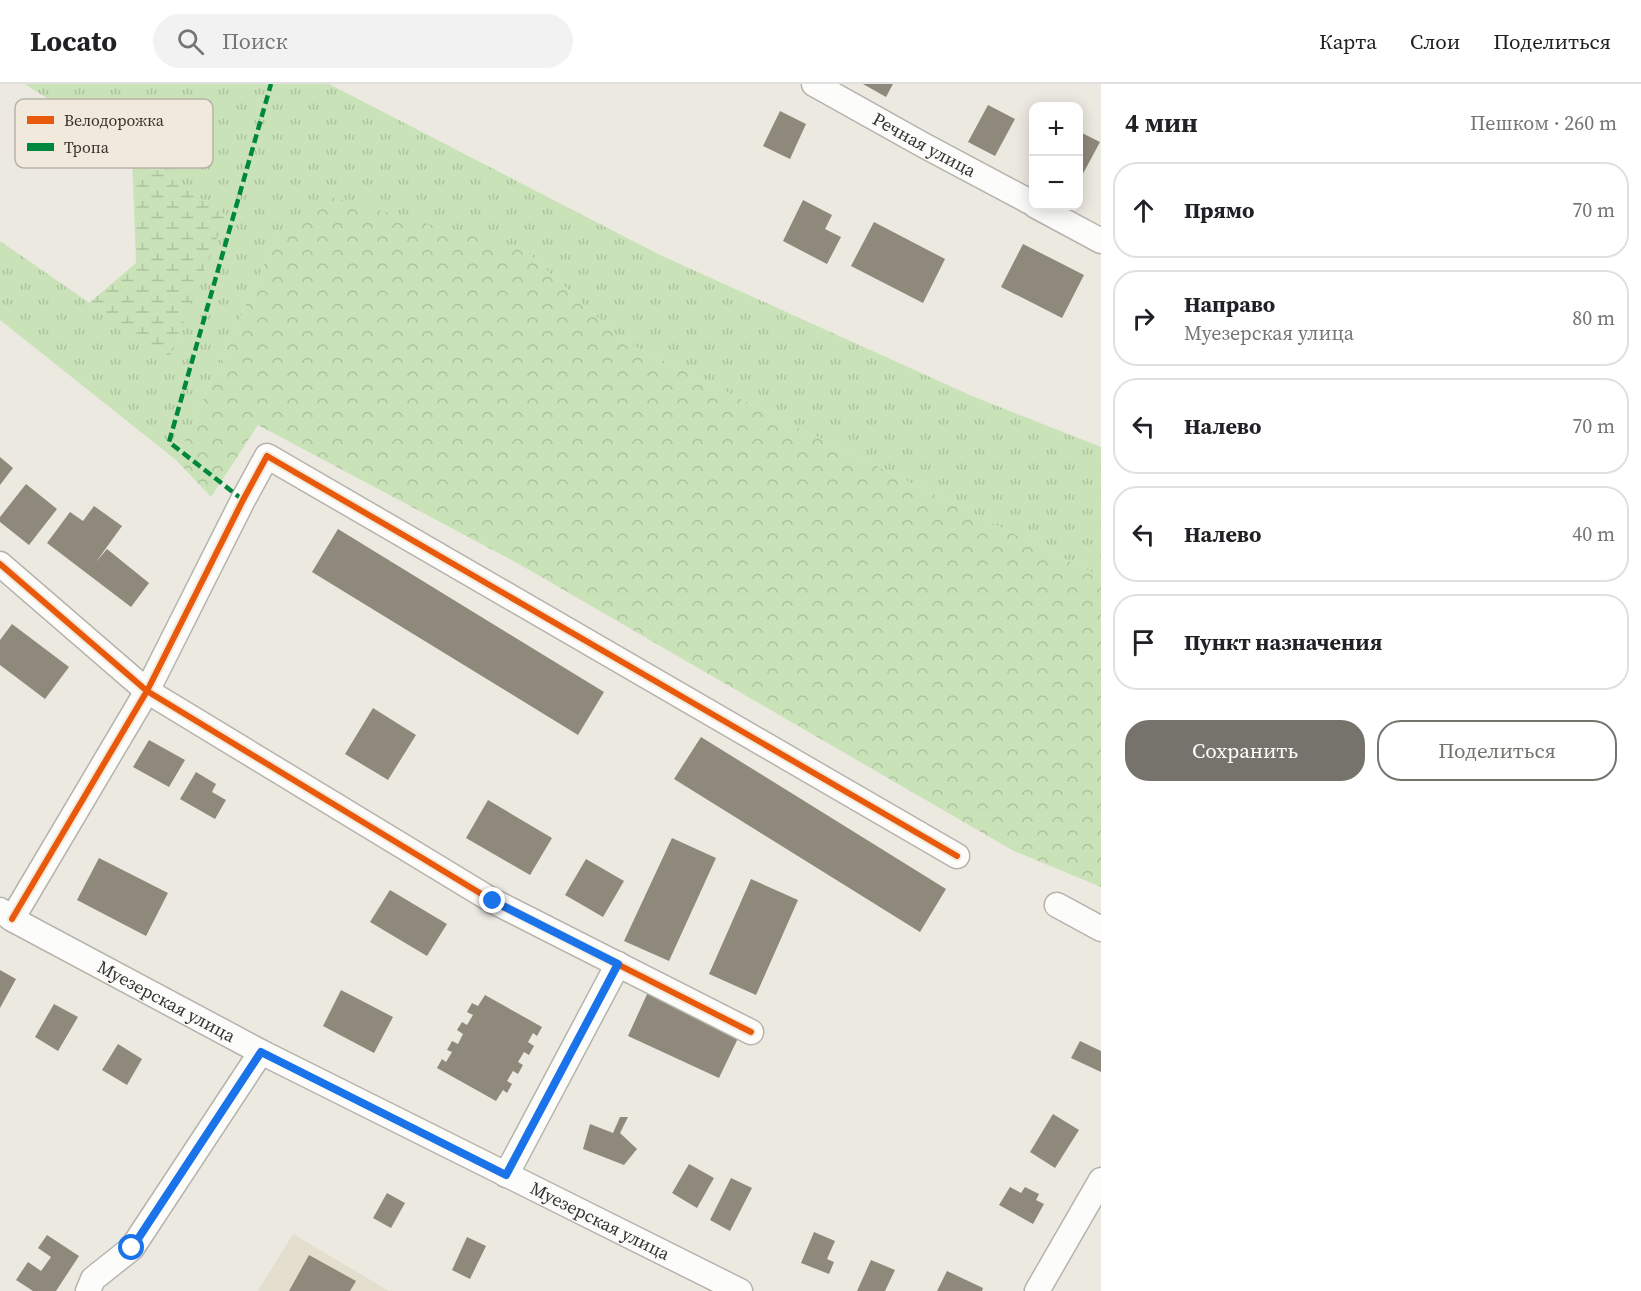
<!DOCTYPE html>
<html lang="ru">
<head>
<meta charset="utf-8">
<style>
  :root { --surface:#fff; --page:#f2f2f2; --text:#202124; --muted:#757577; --line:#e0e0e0; --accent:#76736d }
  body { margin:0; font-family:"Source Serif 4",serif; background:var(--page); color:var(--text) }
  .controls { position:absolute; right:18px; top:18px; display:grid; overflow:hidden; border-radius:12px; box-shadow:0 3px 15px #0003 }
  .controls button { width:54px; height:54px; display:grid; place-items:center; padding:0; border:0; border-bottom:2px solid var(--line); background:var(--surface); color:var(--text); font:30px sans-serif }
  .stop { position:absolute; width:18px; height:18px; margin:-14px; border:4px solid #1a73e8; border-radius:50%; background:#fff }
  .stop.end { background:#1a73e8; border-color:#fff; box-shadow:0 2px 6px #0008 }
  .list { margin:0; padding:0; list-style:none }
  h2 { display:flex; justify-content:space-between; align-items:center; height:78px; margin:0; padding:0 24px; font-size:26px }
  h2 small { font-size:20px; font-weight:400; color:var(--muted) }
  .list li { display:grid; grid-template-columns:39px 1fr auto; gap:18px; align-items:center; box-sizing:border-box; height:96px; margin:0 12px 12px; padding:0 12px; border:2px solid var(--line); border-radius:24px }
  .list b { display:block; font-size:22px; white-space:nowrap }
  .list p { margin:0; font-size:20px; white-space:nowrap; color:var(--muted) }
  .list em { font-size:20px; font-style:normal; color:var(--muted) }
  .actions { display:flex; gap:12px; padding:18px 24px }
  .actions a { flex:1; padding:14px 0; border:2px solid var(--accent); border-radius:24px; text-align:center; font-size:21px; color:var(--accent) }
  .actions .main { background:var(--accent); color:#fff }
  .icon { flex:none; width:33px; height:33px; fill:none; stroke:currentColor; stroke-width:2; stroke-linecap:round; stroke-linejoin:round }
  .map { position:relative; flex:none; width:1101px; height:1207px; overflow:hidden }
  header { display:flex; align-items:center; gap:36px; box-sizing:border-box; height:84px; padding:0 30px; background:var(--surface); border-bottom:2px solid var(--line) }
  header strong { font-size:28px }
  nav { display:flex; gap:33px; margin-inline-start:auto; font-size:21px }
  .search { width:420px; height:54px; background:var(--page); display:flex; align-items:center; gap:15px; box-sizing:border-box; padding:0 21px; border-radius:33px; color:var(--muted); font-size:22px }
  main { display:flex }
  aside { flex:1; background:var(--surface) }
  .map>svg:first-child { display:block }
  .built { fill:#e4dece }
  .grass { fill:url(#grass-tufts) }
  .forest { fill:url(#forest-crowns) }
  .wetland { fill:url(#wetland-marsh) }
  .building { fill:#8e897b }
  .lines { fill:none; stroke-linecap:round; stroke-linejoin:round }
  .minor-casing { stroke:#b5b3ac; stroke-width:27 }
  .minor { stroke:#fcfcfa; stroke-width:24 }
  .quiet { stroke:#00873e; stroke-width:4.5; stroke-dasharray:9 4.5; stroke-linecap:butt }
  .cycleway-casing { stroke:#f1eadc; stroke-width:10 }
  .cycleway { stroke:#e8590c; stroke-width:6 }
  .route { stroke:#1a73e8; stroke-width:8 }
  .labels { text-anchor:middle; stroke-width:6; stroke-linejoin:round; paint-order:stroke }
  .street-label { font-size:18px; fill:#36332e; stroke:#f1eadc }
  .key { fill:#f1eadc; stroke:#b9b3a8; stroke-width:1.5 }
  .key-label { font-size:16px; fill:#36332e }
</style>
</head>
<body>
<header>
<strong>Locato</strong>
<div class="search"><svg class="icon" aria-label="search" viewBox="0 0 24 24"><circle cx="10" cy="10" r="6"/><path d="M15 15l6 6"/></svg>Поиск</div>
<nav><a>Карта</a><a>Слои</a><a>Поделиться</a></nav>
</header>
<main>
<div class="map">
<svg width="1101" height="1207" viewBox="0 0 1101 1207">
  <defs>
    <pattern id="grass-tufts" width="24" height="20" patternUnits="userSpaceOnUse" patternTransform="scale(1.5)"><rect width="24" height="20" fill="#c9e2b8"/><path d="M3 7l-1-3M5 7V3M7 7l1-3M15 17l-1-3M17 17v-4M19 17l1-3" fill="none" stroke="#adc29e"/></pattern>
    <pattern id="forest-crowns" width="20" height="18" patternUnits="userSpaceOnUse" patternTransform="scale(1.5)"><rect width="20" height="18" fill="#c9e2b8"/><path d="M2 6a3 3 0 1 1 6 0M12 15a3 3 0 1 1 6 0" fill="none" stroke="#adc29e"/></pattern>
    <pattern id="wetland-marsh" width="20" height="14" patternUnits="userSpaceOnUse" patternTransform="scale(1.5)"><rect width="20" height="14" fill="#c9e2b8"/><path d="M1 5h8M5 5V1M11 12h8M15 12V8" fill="none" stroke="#adc29e"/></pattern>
  </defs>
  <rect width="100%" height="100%" fill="#ece9e1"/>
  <path class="built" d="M293 1150 389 1207H258Z"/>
  <path class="grass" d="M25 0H329L660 171 972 312 1101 363V493L623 257 526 167 277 152 176 376 0 236V157L169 274 225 131Z"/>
  <path class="forest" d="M327 112 526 167 623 257 1101 493V803L1012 766 519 480 258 341 211 413 176 376 277 152Z"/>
  <path class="wetland" d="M132 70 226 131 169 275 89 219 136 179Z"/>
  <path class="building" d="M863 0H893L886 13Z
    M988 21 1015 35 995 72 968 58Z
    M780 27 806 40 790 75 763 62Z
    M1078 47 1100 58 1078 99Z
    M803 116 832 131 825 145 841 153 827 180 783 157Z
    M874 138 945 175 923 219 851 182Z
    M1023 160 1084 191 1062 234 1001 203Z
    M0 373 13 384 0 401Z
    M26 400 57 425 29 461 0 438V433Z
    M94 422 122 442 96 478 107 465 149 499 131 523 47 459 70 428 83 437Z
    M338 445 604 608 578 651 312 488Z
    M12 540 69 583 45 615 0 581V556Z
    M373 624 416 651 388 696 345 670Z
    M701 653 946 805 920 848 674 695Z
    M149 656 185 676 169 703 133 683Z
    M196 688 216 700 212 708 226 716 215 735 180 715Z
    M488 716 552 754 530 791 466 754Z
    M672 754 716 774 669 877 624 857Z
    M99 774 168 809 146 852 77 816Z
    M586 775 624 797 603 833 565 811Z
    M751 795 798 816 756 911 709 890Z
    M390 806 447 840 427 872 370 838Z
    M0 886 16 895 0 924Z
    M341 906 393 933 374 969 323 942Z
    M648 908 740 950 719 994 628 952Z
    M485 911 542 943 537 952 533 949 528 958 534 962 529 971 524 968 518 978 523 981 518 990 513 987 507 997 512 1000 507 1009 503 1006 496 1017 437 984 442 975 446 978 452 968 447 966 452 957 458 960 463 950 457 946 462 938 467 941 473 931 467 928 472 919 478 922Z
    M54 920 78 933 58 967 35 953Z
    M1080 957 1101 967V988L1071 974Z
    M118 960 142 975 127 1001 102 986Z
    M1053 1030 1079 1046 1055 1084 1030 1068Z
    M620 1033H628L620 1049 637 1065 624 1081 583 1065 590 1040 613 1049Z
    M689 1080 714 1094 697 1124 672 1109Z
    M731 1094 752 1104 730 1147 710 1136Z
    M1010 1103 1021 1109 1025 1103 1039 1110 1036 1116 1044 1120 1033 1140 999 1121Z
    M387 1109 405 1119 391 1144 373 1134Z
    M814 1148 835 1157 827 1175 834 1178 829 1190 801 1179Z
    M47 1151 79 1172 56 1207H33L16 1196 28 1178 41 1187 51 1173 38 1164Z
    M467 1153 486 1162 470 1195 452 1186Z
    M309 1171 356 1197 350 1207H289Z
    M871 1176 895 1186 885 1207H857Z
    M947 1187 983 1204 982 1207H937Z"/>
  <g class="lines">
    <defs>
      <g id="minor">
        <path id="s1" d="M814 0 925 62 1034 120"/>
        <path d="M1036 122 1101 157"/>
        <path d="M0 480 147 607 493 817 751 948"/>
        <path d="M1057 821 1101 845"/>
        <path id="s2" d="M0 826 12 835 261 968 740 1207"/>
        <path d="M12 835 147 607 243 416 267 372 957 772"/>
        <path d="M506 1091 618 880"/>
        <path d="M88 1207 93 1195 132 1164 261 968"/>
        <path d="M1037 1207 1101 1096"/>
      </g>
    </defs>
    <use href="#minor" class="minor-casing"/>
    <use href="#minor" class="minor"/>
    <path class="quiet" d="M243 416 169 358 271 0"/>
    <defs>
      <path id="cycleway" d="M0 480 147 607 493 817 751 948
        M12 835 147 607 243 416 267 372 957 772"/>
    </defs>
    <use href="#cycleway" class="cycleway-casing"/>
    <use href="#cycleway" class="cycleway"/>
  </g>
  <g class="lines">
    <path class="route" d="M132 1164 261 968 506 1091 618 880 493 817"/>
  </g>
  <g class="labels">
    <g class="street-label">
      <text dy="6" stroke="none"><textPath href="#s1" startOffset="126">Речная улица</textPath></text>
      <text dy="6" stroke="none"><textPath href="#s2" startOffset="190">Муезерская улица</textPath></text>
      <text dy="6" stroke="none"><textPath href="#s2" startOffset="676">Муезерская улица</textPath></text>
    </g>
  </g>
  <rect x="15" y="15" width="198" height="69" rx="9" class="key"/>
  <rect x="27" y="32" width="27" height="8" fill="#e8590c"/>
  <rect x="27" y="59" width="27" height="8" fill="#00873e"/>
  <g class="key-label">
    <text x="64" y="42">Велодорожка</text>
    <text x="64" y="69">Тропа</text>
  </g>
</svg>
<div class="controls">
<button>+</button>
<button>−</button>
</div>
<div class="stop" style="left:132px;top:1164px"></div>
<div class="stop end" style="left:493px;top:817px"></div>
</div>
<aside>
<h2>4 мин<small>Пешком · 260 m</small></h2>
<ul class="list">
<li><svg class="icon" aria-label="ahead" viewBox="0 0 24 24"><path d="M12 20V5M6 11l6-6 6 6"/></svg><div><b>Прямо</b></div><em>70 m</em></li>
<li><svg class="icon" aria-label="right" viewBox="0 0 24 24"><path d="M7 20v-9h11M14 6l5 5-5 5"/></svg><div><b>Направо</b><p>Муезерская улица</p></div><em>80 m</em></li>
<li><svg class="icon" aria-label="left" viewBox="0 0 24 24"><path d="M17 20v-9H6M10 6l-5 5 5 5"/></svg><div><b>Налево</b></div><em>70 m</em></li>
<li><svg class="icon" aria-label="left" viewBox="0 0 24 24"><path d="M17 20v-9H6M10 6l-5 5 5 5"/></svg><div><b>Налево</b></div><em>40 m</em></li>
<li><svg class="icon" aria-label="arrive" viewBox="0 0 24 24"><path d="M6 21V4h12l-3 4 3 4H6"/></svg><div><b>Пункт назначения</b></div></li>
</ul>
<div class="actions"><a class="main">Сохранить</a><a>Поделиться</a></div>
</aside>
</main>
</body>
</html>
